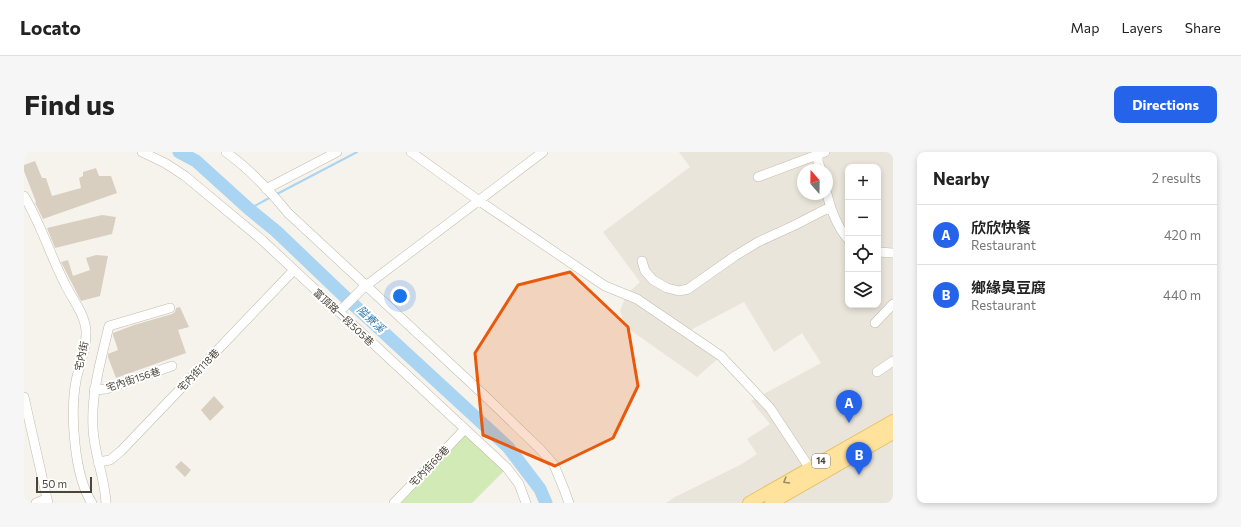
<!DOCTYPE html>
<html lang="en">
<head>
<meta charset="utf-8">
<style>
  :root { --surface:#fff; --page:#f6f6f6; --text:#222; --muted:#767676; --line:#e0e0e0; --accent:#2563eb }
  body { margin:0; font-family:Commissioner,"Noto Sans TC",sans-serif; background:var(--page); color:var(--text) }
  .controls { position:absolute; right:12px; top:12px; display:grid; overflow:hidden; border-radius:8px; box-shadow:0 2px 6px #0003 }
  .controls button { width:36px; height:36px; display:grid; place-items:center; padding:0; border:0; border-bottom:1px solid var(--line); background:var(--surface); color:var(--text); font:20px sans-serif }
  .compass { position:absolute; left:773px; top:12px; width:36px; height:36px; border-radius:50%; background:var(--surface); box-shadow:0 2px 6px #0003; rotate:340deg }
  .scale { position:absolute; left:12px; bottom:10px; width:56px; box-sizing:border-box; padding-left:4px; border:2px solid #4b4439; border-top:0; font-size:11px; line-height:14px; white-space:nowrap; color:#4b4439; -webkit-text-stroke:3px #fff; paint-order:stroke }
  .you { position:absolute; left:376px; top:144px; width:14px; height:14px; margin:-10px; border:3px solid #fff; border-radius:50%; background:#1a73e8; box-shadow:0 0 0 6px #1a73e833 }
  .badge { display:grid; place-items:center; width:26px; height:26px; border-radius:50%; background:var(--accent); color:#fff; font-size:13px; font-weight:700 }
  .pin { position:absolute; translate:-50% -33px; filter:drop-shadow(0 1px 2px #0008) }
  .pin::after { content:''; position:absolute; top:21px; width:14px; height:12px; background:inherit; clip-path:polygon(0 0,100% 0,50% 100%) }
  .list { margin:0; padding:0; list-style:none }
  h2 { display:flex; justify-content:space-between; align-items:center; height:52px; margin:0; padding:0 16px; font-size:17px }
  h2 small { font-size:13px; font-weight:400; color:var(--muted) }
  .list li { display:grid; grid-template-columns:26px 1fr auto; gap:12px; align-items:center; box-sizing:border-box; height:60px; padding:0 16px; border-top:1px solid var(--line) }
  .list b { display:block; font-size:15px; white-space:nowrap }
  .list p { margin:0; font-size:13px; white-space:nowrap; color:var(--muted) }
  .list em { font-size:13px; font-style:normal; color:var(--muted) }
  .icon { flex:none; width:22px; height:22px; fill:none; stroke:currentColor; stroke-width:2; stroke-linecap:round; stroke-linejoin:round }
  .map { position:relative; flex:none; width:869px; height:351px; overflow:hidden; border-radius:8px }
  header { display:flex; align-items:center; gap:24px; box-sizing:border-box; height:56px; padding:0 20px; background:var(--surface); border-bottom:1px solid var(--line) }
  header strong { font-size:19px }
  nav { display:flex; gap:22px; margin-inline-start:auto; font-size:14px }
  .intro { display:flex; align-items:center; justify-content:space-between; box-sizing:border-box; height:96px; padding:0 24px }
  h1 { margin:0; font-size:28px }
  .button { padding:10px 18px; border-radius:8px; background:var(--accent); color:#fff; font-size:14px; font-weight:700 }
  main { display:flex; gap:24px; padding:0 24px }
  aside { flex:1; background:var(--surface); border-radius:8px; box-shadow:0 2px 6px #0003 }
  .map>svg:first-child { display:block }
  .residential { fill:#eae5da; fill-rule:evenodd }
  .green { fill:#d2eab5 }
  .lines { fill:none; stroke-linecap:round; stroke-linejoin:round }
  .stream { stroke:#a9d4f2; stroke-width:2 }
  .river { stroke:#a9d4f2; stroke-width:13 }
  .building { fill:#d8cfc1 }
  .minor-casing { stroke:#c2bbae; stroke-width:10 }
  .major-casing { stroke:#e6c16a; stroke-width:14 }
  .minor { stroke:#fff; stroke-width:9 }
  .major { stroke:#ffe39c; stroke-width:12 }
  .oneway { stroke:#9c8c66 }
  .marked { fill:#e8590c; fill-opacity:0.2; stroke:#e8590c; stroke-width:3; stroke-linejoin:round }
  .labels { text-anchor:middle; stroke-width:4; stroke-linejoin:round; paint-order:stroke }
  .shield { fill:#fff; stroke:#817c74; stroke-width:1 }
  .shield-label { font-size:9px; font-weight:bold; fill:#4b4439 }
  .street-label { font-size:10px; fill:#4b4439; stroke:#fff }
  .water-label { font-size:11px; font-style:italic; fill:#2e7ab2; stroke:#fff }
</style>
</head>
<body>
<header>
<strong>Locato</strong>
<nav><a>Map</a><a>Layers</a><a>Share</a></nav>
</header>
<div class="intro"><h1>Find us</h1><a class="button">Directions</a></div>
<main>
<div class="map">
<svg width="869" height="351" viewBox="0 0 869 351">
  <rect width="100%" height="100%" fill="#f6f3ec"/>
  <path class="residential" d="M655 0H869V351H642L651 345 716 313 733 302 723 287 746 272 727 249 797 211 778 181 750 200 720 150 661 181 697 204 673 225 602 175 596 159 602 143 616 130 579 80 666 15ZM824 15H854V153H824ZM779 18H803V42H779Z"/>
  <path class="green" d="M439 279 483 316 448 351H370Z"/>
  <g class="lines">
    <path class="stream" d="M253 42 333 0
      M225 57 247 45"/>
    <path class="river" d="M155 0 172 9 225 57 252 79 319 143 484 295 516 337 522 351"/>
  </g>
  <path class="building" d="M11 9 18 26H22L28 44 57 36 55 26 59 24V20L72 16 75 24H87L93 41 19 67 11 51 12 50 0 19V13Z
    M78 63 92 65 88 82 31 96 23 76Z
    M72 103 84 104 76 144 57 149 37 110 44 108 49 124 66 118 62 106Z
    M156 155 165 175 154 178 162 201 92 226 84 205V202L94 198 89 183V181L110 173 148 162 151 160 152 156Z
    M190 244 200 255 186 269 177 258Z
    M157 309 167 318 161 325 151 315Z"/>
  <g class="lines">
    <defs>
      <path id="minor" d="M118 0 141 11 161 24 238 88 483 316 495 332 502 351
        M202 0C224 16 247 40 264 61L460 243 516 297 530 313 540 337 545 351
        M387 0 454 48 581 134 613 147 697 204 746 256 789 321
        M794 0V9L797 18
        M734 25 801 0
        M242 37 313 0
        M803 42C807 58 813 75 824 87
        M0 44C17 72 26 103 41 132 48 147 61 162 62 179 63 196 55 213 52 229 46 261 50 324 68 351
        M854 100 869 101
        M618 109 621 119 629 128 643 136 655 139 664 137 711 104 734 90 771 73 806 55
        M315 160 339 136 519 0
        M851 171 869 152
        M853 220 869 209
        M70 238 82 237 148 214
        M0 245 24 351
        M74 310 86 308 97 299 270 118
        M12 351 22 347
        M82 351C81 326 70 302 69 276 67 241 77 208 85 174L146 156
        M370 351 441 277"/>
      <path id="major" d="M725 351 869 269
        M747 351 869 281"/>
    </defs>
    <use href="#minor" class="minor-casing"/>
    <use href="#major" class="major-casing"/>
    <use href="#minor" class="minor"/>
    <use href="#major" class="major"/>
  </g>
  <defs><path id="oneway-chevron" d="M-2-3.5L2.5 0L-2 3.5" fill="none" stroke-width="1.6" stroke-linecap="round" stroke-linejoin="round"/></defs>
  <use class="oneway" href="#oneway-chevron" transform="translate(762 329) rotate(149)"/>
  <path class="marked" d="M546 120 604 175 614 234 589 286 531 314 459 283 451 201 494 133Z"/>
  <g class="labels">
    <rect class="shield" x="788" y="302" width="18" height="14" rx="3"/>
    <g class="shield-label">
      <text x="797" y="312">14</text>
    </g>
    <g class="street-label">
      <text transform="translate(320 165) rotate(43)" y="4">富頂路一段505巷</text>
      <text transform="translate(57 204) rotate(-78)" y="4">宅內街</text>
      <text transform="translate(174 218) rotate(-46)" y="4">宅內街118巷</text>
      <text transform="translate(109 227) rotate(-18)" y="4">宅內街156巷</text>
      <text transform="translate(405 314) rotate(-46)" y="4">宅內街68巷</text>
    </g>
    <g class="water-label">
      <text transform="translate(347 167) rotate(43)" y="4">隘寮溪</text>
    </g>
  </g>
</svg>
<div class="controls">
<button>+</button>
<button>−</button>
<button><svg class="icon" aria-label="locate" viewBox="0 0 24 24"><circle cx="12" cy="12" r="6"/><path d="M12 2v4M12 18v4M2 12h4M18 12h4"/></svg></button>
<button><svg class="icon" aria-label="layers" viewBox="0 0 24 24"><path d="M12 4l9 5-9 5-9-5zM3 14l9 5 9-5"/></svg></button>
</div>
<svg class="compass" viewBox="-18 -18 36 36"><path d="M0-13l5 13h-10z" fill="#e53935"/><path d="M0 13l5-13h-10z" fill="#767676"/></svg>
<div class="scale">50 m</div>
<div class="you"></div>
<div class="pin badge" style="left:825px;top:271px">A</div>
<div class="pin badge" style="left:835px;top:323px">B</div>
</div>
<aside>
<h2>Nearby<small>2 results</small></h2>
<ul class="list">
<li><span class="badge">A</span><div><b>欣欣快餐</b><p>Restaurant</p></div><em>420 m</em></li>
<li><span class="badge">B</span><div><b>鄉緣臭豆腐</b><p>Restaurant</p></div><em>440 m</em></li>
</ul>
</aside>
</main>
</body>
</html>
